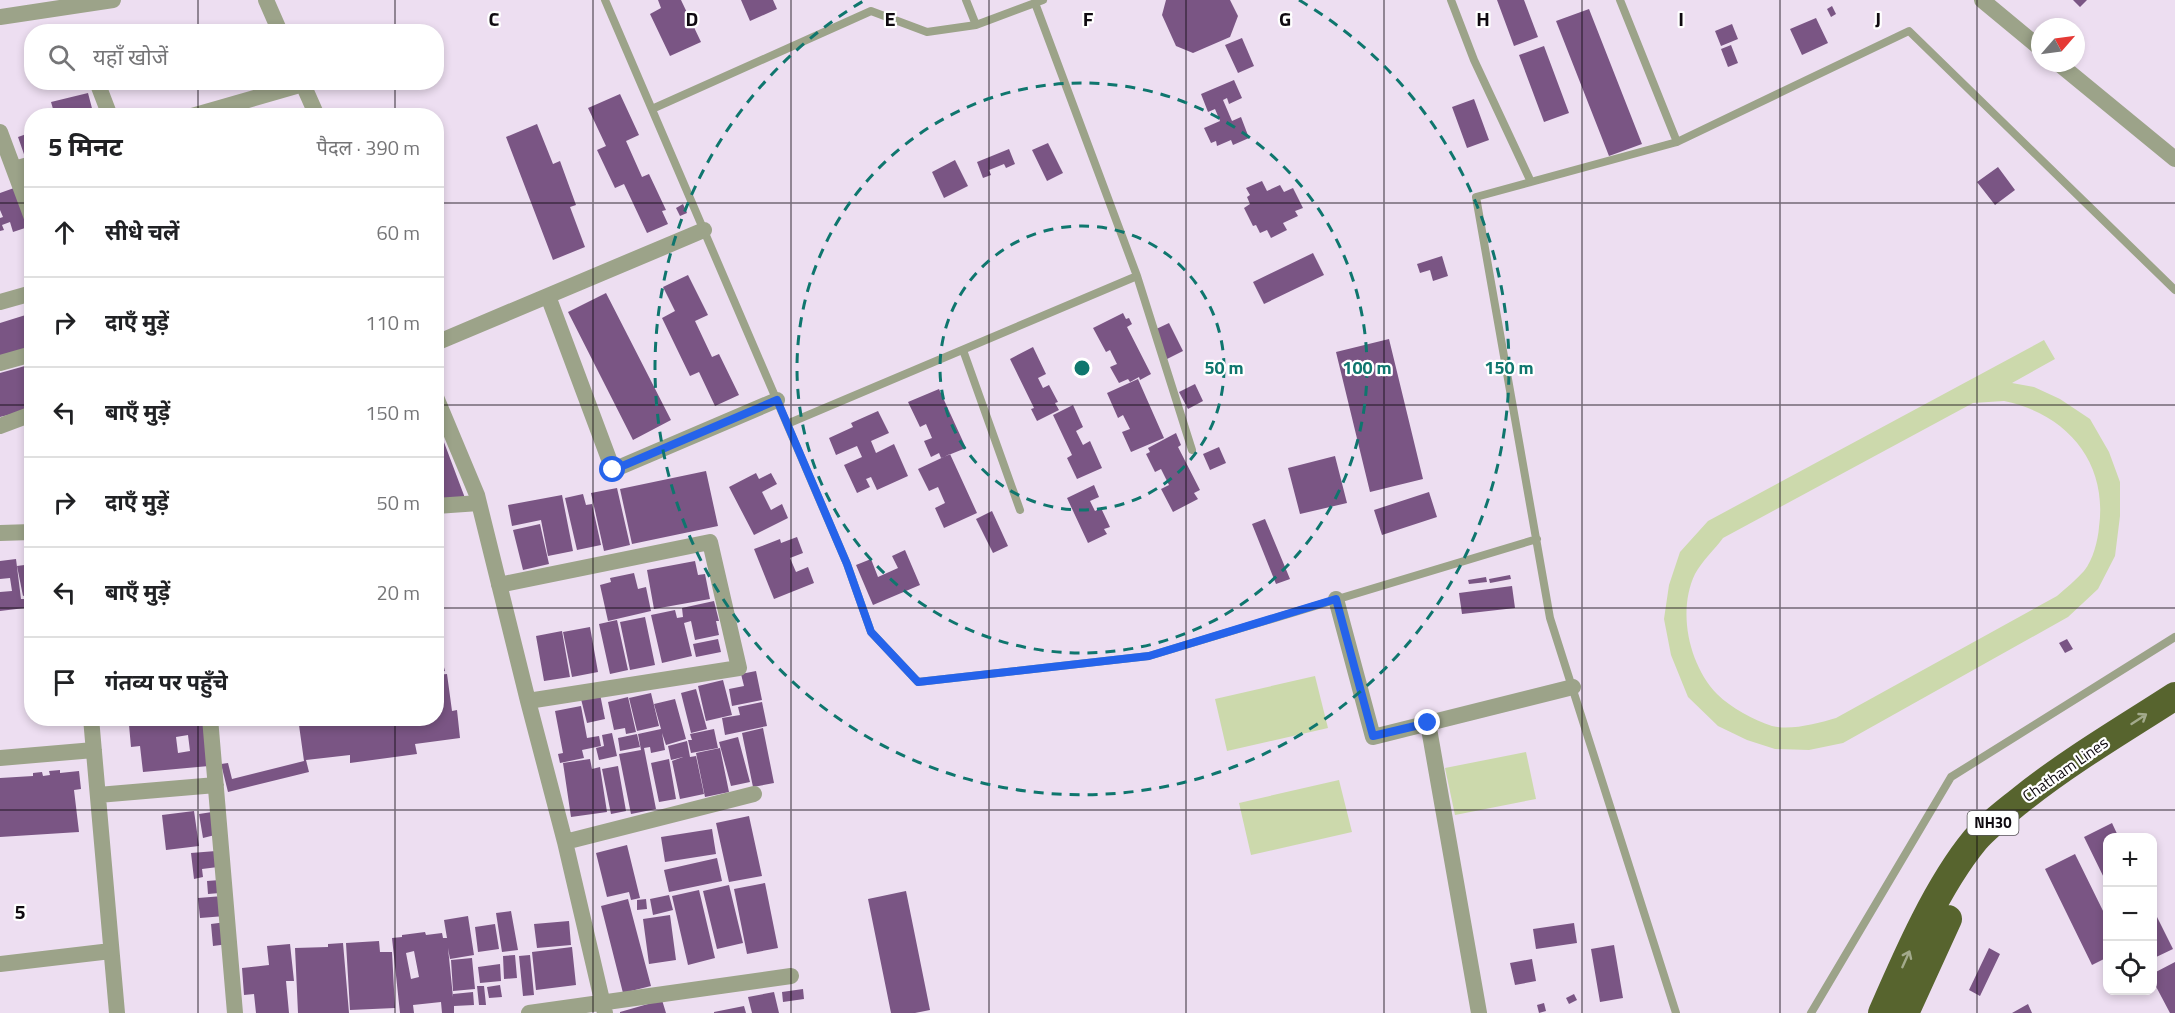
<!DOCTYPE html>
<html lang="hi">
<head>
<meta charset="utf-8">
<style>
  :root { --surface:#fff; --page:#f6f6f6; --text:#202124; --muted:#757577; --line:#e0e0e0 }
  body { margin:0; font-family:"Titillium Web","Noto Sans Devanagari",sans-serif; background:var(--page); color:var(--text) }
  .controls { position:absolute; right:18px; bottom:18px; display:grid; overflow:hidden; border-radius:12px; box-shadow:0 3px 9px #0003 }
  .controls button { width:54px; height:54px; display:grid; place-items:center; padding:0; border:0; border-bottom:2px solid var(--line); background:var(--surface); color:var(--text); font:30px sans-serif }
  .compass { position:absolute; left:2031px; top:18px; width:54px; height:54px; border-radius:50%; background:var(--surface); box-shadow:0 3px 9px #0003; rotate:62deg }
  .stop { position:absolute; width:18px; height:18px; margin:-14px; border:4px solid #2563eb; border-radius:50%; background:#fff }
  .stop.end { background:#2563eb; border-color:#fff; box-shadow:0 2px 6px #0008 }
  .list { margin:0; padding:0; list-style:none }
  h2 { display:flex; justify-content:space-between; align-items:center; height:78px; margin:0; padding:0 24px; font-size:26px }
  h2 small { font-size:20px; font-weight:400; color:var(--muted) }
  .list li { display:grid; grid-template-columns:39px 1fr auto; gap:18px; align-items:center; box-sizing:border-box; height:90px; padding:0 24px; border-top:2px solid var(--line) }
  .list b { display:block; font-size:22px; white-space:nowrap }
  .list em { font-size:20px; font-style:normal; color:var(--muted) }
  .icon { flex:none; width:33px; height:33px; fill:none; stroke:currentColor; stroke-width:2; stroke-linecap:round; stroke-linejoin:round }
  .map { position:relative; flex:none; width:2175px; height:1013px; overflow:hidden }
  .search { position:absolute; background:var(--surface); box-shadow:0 3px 9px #0003; left:24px; top:24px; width:420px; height:66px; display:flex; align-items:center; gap:15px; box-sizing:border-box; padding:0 21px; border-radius:24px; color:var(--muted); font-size:22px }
  .panel { position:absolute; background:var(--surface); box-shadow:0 3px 9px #0003; left:24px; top:108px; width:420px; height:618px; border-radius:24px }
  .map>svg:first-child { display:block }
  .green { fill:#ccd9ac; fill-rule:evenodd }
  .building { fill:#7a5584; fill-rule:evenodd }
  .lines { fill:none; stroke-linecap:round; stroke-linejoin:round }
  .service { stroke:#9ca389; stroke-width:8 }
  .minor { stroke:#9ca389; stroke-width:16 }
  .trunk { stroke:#57642e; stroke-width:28 }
  .oneway { stroke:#a3aa8c }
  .route { stroke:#2563eb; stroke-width:8 }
  .grid { fill:none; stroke:#0f0a10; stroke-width:1.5; stroke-opacity:0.55 }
  .ring { fill:none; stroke:#0f766e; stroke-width:3; stroke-dasharray:10 8 }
  .labels { text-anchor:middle; stroke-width:4.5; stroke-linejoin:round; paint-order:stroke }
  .shield { fill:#fff; stroke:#575458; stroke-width:1.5 }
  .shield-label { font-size:15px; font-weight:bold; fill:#0f0a10 }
  .street-label { font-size:16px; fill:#0f0a10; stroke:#fff }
  .grid-label { font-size:20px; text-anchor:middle; font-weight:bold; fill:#0f0a10; stroke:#fff; stroke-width:4.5; stroke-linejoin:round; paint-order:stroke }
  .centre { fill:#0f766e; stroke:#fff; stroke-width:3 }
  .ring-label { font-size:18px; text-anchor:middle; font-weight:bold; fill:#0f766e; stroke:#fff; stroke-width:4.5; stroke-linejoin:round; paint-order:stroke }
</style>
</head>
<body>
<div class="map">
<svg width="2175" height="1013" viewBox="0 0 2175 1013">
  <rect width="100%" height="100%" fill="#eddef1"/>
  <path class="green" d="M2044 340 2055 359 2012 383 2034 387 2060 399 2090 419 2109 452 2120 482V516L2115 556 2098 589 2068 617 1843 743 1809 750 1775 749 1747 740 1718 726 1688 697 1671 655 1664 619 1669 585 1680 552 1708 521ZM2004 401C2067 414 2108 462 2099 527 2098 540 2093 560 2084 571 2076 580 2066 588 2057 596L1836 718C1819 723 1790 731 1772 726 1754 720 1731 708 1717 694 1689 665 1677 611 1695 574 1702 561 1715 549 1723 538L1973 403Z
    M1315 676 1328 728 1227 751 1215 699Z
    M1526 752 1536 799 1455 815 1445 768Z
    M1339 780 1352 832 1251 855 1239 803Z"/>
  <path class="building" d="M658 0H681L701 42 670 56 650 14 661 8Z
    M741 0H773L777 9 750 21Z
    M1166 0H1230L1238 16 1230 37 1193 53 1176 46 1162 15Z
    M1497 0H1524L1538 37 1514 46Z
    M2073 0H2087L2080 7Z
    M1832 6 1836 14 1831 17 1827 9Z
    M1589 9 1642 144 1609 156 1556 21Z
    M1816 18 1828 43 1802 55 1790 29Z
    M1732 24 1738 39 1721 46 1715 31Z
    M1242 38 1254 66 1238 73 1225 45Z
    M1731 45 1738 63 1728 67 1721 49Z
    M1544 46 1569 113 1544 122 1519 55Z
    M1234 80 1242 98 1229 104 1227 98 1223 100 1232 121 1241 117 1249 138 1233 145 1231 140 1217 146 1216 141 1211 143 1204 128 1220 121 1215 109 1208 112 1201 94Z
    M88 93 94 116H55L51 102Z
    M620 94 639 135 626 141 642 177 649 174 666 210 662 211 668 224 647 233 624 184 615 188 597 150 606 146 588 108Z
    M1474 99 1489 140 1467 148 1452 107Z
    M537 124 553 164 560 161 576 205 570 207 585 247 553 260 506 137Z
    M32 132V158L26 160 18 137Z
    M1048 143 1063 173 1047 181 1032 150Z
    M1009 149 1015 164 1006 168 1004 164 989 170 991 175 983 178 977 162Z
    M955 160 968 186 944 198 932 172Z
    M1998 167 2015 190 1995 205 1977 182Z
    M1262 181 1267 191 1280 185 1284 192 1293 188 1303 208 1295 211 1298 216 1283 223 1287 230 1271 238 1267 230 1260 233 1256 225 1253 226 1244 208 1250 204 1247 197 1250 195 1246 188Z
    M14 188 28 227 13 232 10 222 2 225 4 230 0 231V218L3 217 0 210V193Z
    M683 204 687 213 680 216 676 208Z
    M1313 253 1324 275 1264 304 1253 282Z
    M1442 256 1448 276 1433 281 1430 270 1420 273 1417 264Z
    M688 275 708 315 695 321 712 357 719 354 739 395 715 406 699 372 690 376 662 318 675 311 663 287Z
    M606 293 671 420 633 440 568 312Z
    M32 313V357L0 367V323Z
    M1123 313 1126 319 1129 318 1132 324 1127 327 1151 374 1140 380 1139 377 1130 382 1128 379 1119 383 1110 367 1117 364 1110 350 1106 352 1093 328Z
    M1169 323 1183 351 1167 359 1152 331Z
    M1389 339 1423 479 1370 492 1336 352Z
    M1033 347 1046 374 1038 378 1043 388 1049 385 1058 402 1055 403 1059 410 1037 421 1031 409 1034 408 1010 359Z
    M32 364V409L0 417V373Z
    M1138 379 1164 438 1131 452 1122 432 1130 429 1123 415 1118 418 1107 393Z
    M1195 384 1203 401 1188 409 1179 392Z
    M939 389 966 448 941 458 939 453 931 457 924 441 932 438 926 424 920 427 908 402Z
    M1073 405 1083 427 1076 431 1083 445 1090 441 1102 468 1077 479 1067 458 1072 455 1053 415Z
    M878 411 889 433 871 441 876 453 894 444 908 476 877 490 871 477 866 479 870 487 857 493 844 465 862 457 857 446 836 455 829 438 853 427 851 423Z
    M436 421 465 498 436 508Z
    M1176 433 1181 445 1178 447 1200 490 1194 493 1198 499 1173 512 1161 489 1169 485 1161 469 1155 472 1146 454 1150 452 1148 448Z
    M1219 447 1226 463 1210 470 1203 454Z
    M950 454 977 513 944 528 935 508 945 503 938 487 929 491 918 469Z
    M1335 456 1347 503 1300 514 1288 468Z
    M706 471 718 526 632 544 620 489Z
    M756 473 759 479 771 473 777 484 762 492 771 510 782 504 788 518 754 535 729 487Z
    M1094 485 1099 497 1090 501 1095 511 1101 508 1110 527 1104 529 1107 534 1088 543 1067 498Z
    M617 488 630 545 604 551 591 493Z
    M1429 492 1437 517 1382 535 1374 510Z
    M583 494 586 505 592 504 601 545 577 550 565 498Z
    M562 495 573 551 548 556 541 520 512 526 508 505Z
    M992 511 1008 546 993 553 976 519Z
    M1265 519 1290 579 1276 584 1252 524Z
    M540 524 549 564 523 570 513 530Z
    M797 537 803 553 790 558 796 572 808 567 814 583 774 599 754 549 780 539 781 543Z
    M905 550 920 585 873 605 856 565 871 559 878 577 898 568 892 556Z
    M16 559 21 599H24L25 608 0 611V592L12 591 10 578 0 579V561Z
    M695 561 698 575 705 574 710 599 654 609 647 570Z
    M32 564V606H28L26 595 23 596 17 566Z
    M634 573 638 589 646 587 651 611 608 621 600 585 611 582 610 578Z
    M1510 575 1511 579 1490 583 1489 579Z
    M1486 577 1487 582 1469 584 1468 580Z
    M1512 586 1515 608 1462 614 1459 593Z
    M714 601 719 621H716L719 635 695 640 691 621 684 623 692 656 662 663 651 615 675 610 677 618 683 617 682 608Z
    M645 617 655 665 630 670 620 622Z
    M617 620 628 670 610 674 599 624Z
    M590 627 598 672 572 677 563 632Z
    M562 631 570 677 544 681 536 636Z
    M436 637 445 671 436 673Z
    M718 639 721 652 696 657 693 644Z
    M2067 639 2073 649 2065 653 2059 643Z
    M756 671 762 700 732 706 729 689 744 686 741 674Z
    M447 674 452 711 457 710 460 738 415 744 417 754 350 763V755L306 760 309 772 228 792 221 764 228 763 232 779 304 761 298 718H436V675Z
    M723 680 732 715 706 721 698 686Z
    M696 689 707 729 691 733 681 693Z
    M651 693 659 726 637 731 629 698Z
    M600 694 605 719 587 723 581 699Z
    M628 697 636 732 626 734 625 728 614 730 608 702Z
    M675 699 686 739 666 745 662 733 665 750 651 753 650 747 644 748 656 809 631 814 619 754 641 750 638 734 661 729 654 704Z
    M762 702 767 726 725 735 722 718 740 715 738 707Z
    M581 706 587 738 599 736 601 746 582 750 584 758 560 763 558 754 563 753 555 711Z
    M116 718H134V722L117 724Z
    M205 718 209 766 143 772 140 746 131 747 129 725ZM188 735 190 751 178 753 176 737Z
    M763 728 774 783 753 787 742 733Z
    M714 729 718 748 691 753 688 740H692L690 734Z
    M612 733 617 756 599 760 596 748 604 746 602 735Z
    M637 734 640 747 620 751 618 738Z
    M738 737 750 782 731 786 719 742Z
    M687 741 690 757 696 756 704 794 680 799 672 761 683 757 671 760 668 746Z
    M720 748 729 792 705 797 696 753Z
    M590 759 592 769 600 767 607 812 571 817 563 763Z
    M669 759 676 799 659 802 651 763Z
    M618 766 626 811 611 814 602 769Z
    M60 770V773L79 771 81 789 74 790 79 832 0 837V778L33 776V773L42 772 43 776 50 775 49 771Z
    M194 811 199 846 166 850 162 815Z
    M212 812 215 835 203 838 199 814Z
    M749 816 762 876 729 882 716 823Z
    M2112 823 2119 838H2108V886L2084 837Z
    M712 829 716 854 665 862 661 837Z
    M627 845 640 898 631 900 629 892 607 897 596 853Z
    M216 851 218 867 202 869 203 877 194 879 191 853Z
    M2075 854 2108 921V957L2092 965 2045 869Z
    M717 858 722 881 669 892 664 870Z
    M220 880V893L208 894 207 881Z
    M765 883 778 948 747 954 734 889Z
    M729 885 743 943 717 949 703 891Z
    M699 890 715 958 688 965 672 896Z
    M906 891 930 1010 915 1013H891L868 899Z
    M669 895 673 910 653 915 650 899Z
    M223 896 225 916 200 918 198 898Z
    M628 899 651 986 623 993 601 906Z
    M646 899 647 909 637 910V900Z
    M2152 907 2173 949 2152 959Z
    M511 911 518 950 502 952 496 913Z
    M670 915 676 960 649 964 643 919Z
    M468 916 474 955 450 959 448 948 453 997V994L473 992 474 1005 454 1006V1013H442L441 1002 413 1005 414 1013H400L392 938 402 937V935L425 932 426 935 442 933 443 938H447L444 920ZM414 951 419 977 411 979 406 953Z
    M569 921 571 945 537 948 534 924Z
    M226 922 228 944 213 946 211 924Z
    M1574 923 1577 943 1536 949 1533 929Z
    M495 924 499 949 478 952 475 927Z
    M379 941 380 952H392L395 1008 350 1010 346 943Z
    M343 943 349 1013H298L295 948 328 947V944Z
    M290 944 294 981H286L289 1013H256L254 994 244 995 242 968 269 965 267 946Z
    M1614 945 1623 998 1600 1002 1591 949Z
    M572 947 576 985 536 990 532 952Z
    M1989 948 2000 954 1980 996 1969 990Z
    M515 955 517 978 504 979 503 956Z
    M530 955 534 995 523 996 519 956Z
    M472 958 475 989 453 991 451 960Z
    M1532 959 1536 981 1515 985 1510 963Z
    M2175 962V1013H2170L2152 979V974Z
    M500 964 501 981 480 983 478 967Z
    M500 985 502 997 489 998 487 987Z
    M477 986H484L486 1005H479Z
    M803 989 804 999 783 1002 782 992Z
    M774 992 779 1013H752L748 997Z
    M1574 994 1577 1000 1569 1004 1566 998Z
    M662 1000 666 1013H620V1012Z
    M1544 1003 1546 1011 1539 1013 1537 1005Z
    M2028 1004 2032 1013H2012Z
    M744 1006 746 1013H714V1012Z"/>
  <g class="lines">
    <path class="service" d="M605 0 847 564 871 632 918 682 1149 656 1537 539
      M966 0 976 25
      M1451 0 1474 60 1531 182
      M1620 0 1677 142
      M652 109 871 11 927 32 976 25 1043 0
      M1137 276 1192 450
      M963 350 1020 510
      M787 424 1137 276 1035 3
      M1676 1013 1550 618 1476 197 1677 142 1909 31 2175 290
      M1811 1013 1951 777 2175 637"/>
    <path class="minor" d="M266 0 280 32
      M1982 0 2040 48
      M0 17 113 0
      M2058 63 2175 159
      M97 82 110 116
      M302 82 317 116
      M192 116 303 84
      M0 132 32 218
      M14 169 32 164
      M548 296 613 470 777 400
      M0 302 32 293
      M436 343 704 230
      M0 363 32 354
      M436 397 477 495 528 701 565 842 605 1013
      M0 426 32 414
      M436 506 479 503
      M0 533 32 532
      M499 585 710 542 739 668 528 701
      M1336 599 1373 737 1573 687
      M91 718 117 1013
      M210 718 235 1013
      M1428 723 1479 1013
      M0 758 94 750
      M98 795 216 785
      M565 842 754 794
      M0 964 111 951
      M529 1013 791 976"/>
    <path class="trunk" d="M1882 1013C1906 958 1937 886 1975 840 1989 824 2007 811 2023 798 2071 760 2124 729 2175 696
      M1905 1013 1948 919"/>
  </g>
  <defs><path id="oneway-shaft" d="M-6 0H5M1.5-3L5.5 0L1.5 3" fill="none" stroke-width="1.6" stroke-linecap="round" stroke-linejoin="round" transform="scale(1.5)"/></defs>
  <g class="oneway">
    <use href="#oneway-shaft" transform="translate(2139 719) rotate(-33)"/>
    <use href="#oneway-shaft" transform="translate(1906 959) rotate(-66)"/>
  </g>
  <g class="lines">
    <path class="route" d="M613 470 777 400 847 564 871 632 918 682 1149 656 1336 599 1373 736 1428 723"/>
  </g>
  <path class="grid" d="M198 0V32M395 0V32M593 0V1013M791 0V1013M989 0V1013M1186 0V1013M1384 0V1013M1582 0V1013M1780 0V1013M1977 0V1013M198 82V116M395 82V116M0 203H32M436 203H2175M0 405H32M436 405H2175M0 608H32M436 608H2175M198 718V1013M395 718V1013M0 810H2175"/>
  <g class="ring">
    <circle cx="1082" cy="368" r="142"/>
    <circle cx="1082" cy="368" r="285"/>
    <path d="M1299 0A427 427 0 1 1 865 0"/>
  </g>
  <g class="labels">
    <rect class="shield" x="1967.5" y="811" width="51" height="24" rx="4.5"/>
    <g class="shield-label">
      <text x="1993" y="828">NH30</text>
    </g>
    <g class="street-label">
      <text transform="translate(2065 769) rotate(-35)" y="6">Chatham Lines</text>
    </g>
  </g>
  <g class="grid-label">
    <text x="494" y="26">C</text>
    <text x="692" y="26">D</text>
    <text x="890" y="26">E</text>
    <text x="1088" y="26">F</text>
    <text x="1285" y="26">G</text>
    <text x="1483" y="26">H</text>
    <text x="1681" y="26">I</text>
    <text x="1878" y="26">J</text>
    <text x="20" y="919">5</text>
  </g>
  <circle cx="1082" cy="368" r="9" class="centre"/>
  <g class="ring-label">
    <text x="1224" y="374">50 m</text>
    <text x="1367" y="374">100 m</text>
    <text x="1509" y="374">150 m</text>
  </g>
</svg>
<div class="controls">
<button>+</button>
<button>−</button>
<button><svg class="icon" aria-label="locate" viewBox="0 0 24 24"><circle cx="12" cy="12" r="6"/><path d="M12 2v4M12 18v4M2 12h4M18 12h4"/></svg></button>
</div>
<svg class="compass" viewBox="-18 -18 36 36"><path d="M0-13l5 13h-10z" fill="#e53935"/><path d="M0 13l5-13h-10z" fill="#757577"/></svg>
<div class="stop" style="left:613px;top:470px"></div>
<div class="stop end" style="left:1428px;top:723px"></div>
<div class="search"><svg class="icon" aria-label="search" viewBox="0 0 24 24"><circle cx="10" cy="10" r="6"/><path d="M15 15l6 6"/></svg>यहाँ खोजें</div>
<section class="panel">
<h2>5 मिनट<small>पैदल · 390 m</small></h2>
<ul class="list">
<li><svg class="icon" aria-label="ahead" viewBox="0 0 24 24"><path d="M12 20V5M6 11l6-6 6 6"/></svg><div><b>सीधे चलें</b></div><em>60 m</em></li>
<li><svg class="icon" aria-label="right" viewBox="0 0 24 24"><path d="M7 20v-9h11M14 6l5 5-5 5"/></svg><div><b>दाएँ मुड़ें</b></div><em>110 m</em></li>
<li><svg class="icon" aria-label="left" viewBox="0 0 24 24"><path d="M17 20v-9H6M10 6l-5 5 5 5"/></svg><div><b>बाएँ मुड़ें</b></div><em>150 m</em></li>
<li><svg class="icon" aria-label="right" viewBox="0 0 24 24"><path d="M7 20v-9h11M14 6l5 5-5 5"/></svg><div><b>दाएँ मुड़ें</b></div><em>50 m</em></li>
<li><svg class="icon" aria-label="left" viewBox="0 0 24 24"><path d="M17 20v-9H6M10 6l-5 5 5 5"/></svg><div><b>बाएँ मुड़ें</b></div><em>20 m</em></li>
<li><svg class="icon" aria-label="arrive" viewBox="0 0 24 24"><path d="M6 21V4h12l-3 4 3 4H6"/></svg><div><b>गंतव्य पर पहुँचे</b></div></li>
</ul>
</section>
</div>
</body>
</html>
